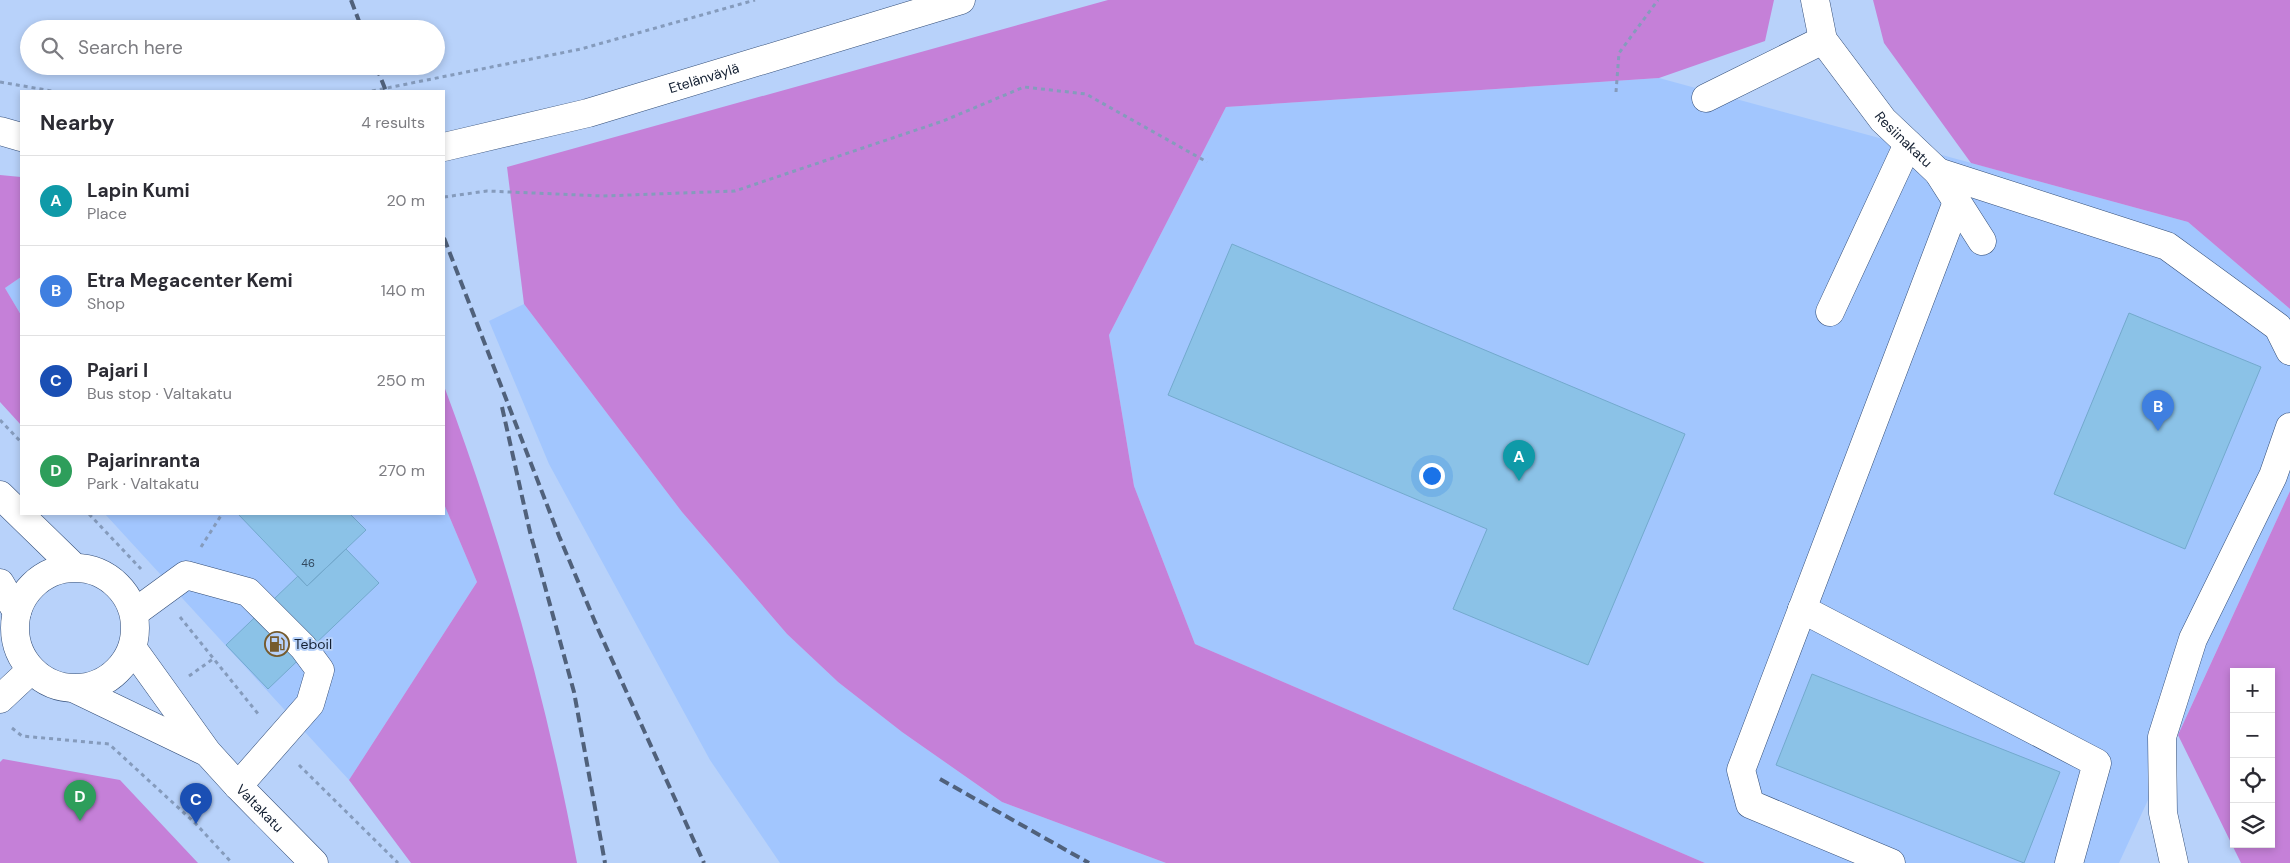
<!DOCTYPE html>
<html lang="en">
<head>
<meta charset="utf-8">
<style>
  :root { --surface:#fff; --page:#f2f2f3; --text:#2b2b33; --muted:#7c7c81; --line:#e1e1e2; --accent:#765b2d }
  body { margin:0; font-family:"DM Sans",sans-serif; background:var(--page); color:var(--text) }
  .controls { position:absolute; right:15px; bottom:15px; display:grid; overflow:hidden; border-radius:0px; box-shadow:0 2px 8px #0003 }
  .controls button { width:45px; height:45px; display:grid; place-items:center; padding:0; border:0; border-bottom:1px solid var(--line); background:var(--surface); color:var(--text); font:25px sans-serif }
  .you { position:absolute; left:1431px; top:475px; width:18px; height:18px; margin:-12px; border:4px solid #fff; border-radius:50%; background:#1a73e8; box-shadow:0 0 0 8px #1a73e833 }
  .badge { display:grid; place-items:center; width:32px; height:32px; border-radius:50%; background:var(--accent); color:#fff; font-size:16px; font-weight:700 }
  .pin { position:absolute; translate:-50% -41px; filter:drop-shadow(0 1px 2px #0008) }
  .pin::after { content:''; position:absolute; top:26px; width:18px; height:15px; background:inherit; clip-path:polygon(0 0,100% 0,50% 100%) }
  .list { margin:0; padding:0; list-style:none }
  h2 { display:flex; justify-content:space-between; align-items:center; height:65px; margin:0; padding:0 20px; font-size:21px }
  h2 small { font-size:16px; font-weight:400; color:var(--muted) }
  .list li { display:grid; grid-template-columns:32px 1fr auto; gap:15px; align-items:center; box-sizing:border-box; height:90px; padding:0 20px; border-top:1px solid var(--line) }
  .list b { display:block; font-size:19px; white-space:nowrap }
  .list p { margin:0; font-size:16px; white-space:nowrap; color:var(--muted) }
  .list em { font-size:16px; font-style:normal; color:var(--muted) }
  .icon { flex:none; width:28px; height:28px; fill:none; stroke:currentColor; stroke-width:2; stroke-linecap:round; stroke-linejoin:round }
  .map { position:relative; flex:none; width:2290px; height:863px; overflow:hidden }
  .search { position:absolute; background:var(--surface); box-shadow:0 2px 8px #0003; left:20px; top:20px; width:425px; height:55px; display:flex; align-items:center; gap:12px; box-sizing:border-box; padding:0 18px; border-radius:28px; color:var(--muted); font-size:19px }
  .panel { position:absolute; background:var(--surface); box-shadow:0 2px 8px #0003; left:20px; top:90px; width:425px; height:425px; border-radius:0px }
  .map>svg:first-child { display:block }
  .built { fill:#a2c6fe }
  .green { fill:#c580d8; fill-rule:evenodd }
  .building { fill:#8bc2e7; stroke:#73a9cd }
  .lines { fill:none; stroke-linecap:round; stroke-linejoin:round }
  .minor-casing { stroke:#324d77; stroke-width:29 }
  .major-casing { stroke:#324d77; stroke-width:29 }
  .path { stroke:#859bbc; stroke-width:3; stroke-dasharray:4 4; stroke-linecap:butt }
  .minor { stroke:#fff; stroke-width:28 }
  .major { stroke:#fff; stroke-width:28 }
  .rail { stroke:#50617b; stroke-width:4; stroke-dasharray:10 5; stroke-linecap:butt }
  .labels { text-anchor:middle; stroke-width:4; stroke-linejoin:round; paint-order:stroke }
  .number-label { font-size:11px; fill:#31485e }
  .street-label { font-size:14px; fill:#131f31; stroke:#b8d2fa }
  .poi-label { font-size:14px; fill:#131f31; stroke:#b8d2fa; text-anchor:start }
</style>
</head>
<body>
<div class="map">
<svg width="2290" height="863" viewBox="0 0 2290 863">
  <rect width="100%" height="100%" fill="#b8d2fa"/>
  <path class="built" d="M1659 78 2188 222 2290 309V491L2119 863H1705L1195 644 1134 486 1109 335 1226 107Z
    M21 277V315L5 288Z
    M524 304 682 512 787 634 838 682 902 732 1002 802 1166 863H780L710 760 549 464 489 321Z
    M444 504 477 582 349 780 105 514H444Z"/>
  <path class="green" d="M1108 0H1774L1765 41 1659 78 1226 107 1109 335 1134 486 1195 644 1705 863H1166L1002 802 902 732 838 682 787 634 682 512 524 304 507 167Z
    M1873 0H2290V309L2188 222 1971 163 1884 43Z
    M0 175 21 177V277L5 288 21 315V425L0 402Z
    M444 386C502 541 547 700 577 863H411L349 780 477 582 444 504Z
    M2290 491V863H2241L2178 735ZM2234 672H2271V844H2234Z
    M3 759 120 780 198 863H0V762Z"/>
  <path class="building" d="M1232 244 1685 434 1588 665 1453 609 1487 529 1168 395Z
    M2129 313 2261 367 2185 549 2054 494Z
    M238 514H350L366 530 307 586Z
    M346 549 379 583 268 689 226 645 298 576 307 586Z
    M1812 674 2060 772 2024 863 1776 765Z"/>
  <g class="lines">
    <defs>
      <g id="minor">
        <path id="s1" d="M1815 0 1823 40 1883 120 1938 172 1982 241"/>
        <path d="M1706 98 1823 40"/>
        <path d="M1938 172 2167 246 2278 327 2290 351"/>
        <path d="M1830 312 1908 144"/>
        <path d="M1802 609 2097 763 2069 863"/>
        <path d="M134 613 186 575 248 592 303 647 320 670 310 704 238 786"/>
        <path d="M0 699 31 670"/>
        <path d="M1891 863 1750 804 1741 770 1957 202"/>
        <path d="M2174 863 2163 813 2162 737 2193 639 2273 476 2290 427"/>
      </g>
      <g id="major">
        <path d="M0 131 21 137"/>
        <path id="s2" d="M444 147 588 113 961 0"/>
        <path d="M0 495 74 567"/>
        <circle cx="75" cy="628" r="60"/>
        <path d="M0 583 17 612"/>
        <path id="s3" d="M133 649 207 752 238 786 314 863"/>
        <path d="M77 690 204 751"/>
      </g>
    </defs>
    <use href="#minor" class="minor-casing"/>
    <use href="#major" class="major-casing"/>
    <path class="path" d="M0 82 52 91
      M372 91 581 49 755 0
      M1616 92 1619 53 1658 0
      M444 197 487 191 603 196 735 191 943 121 1024 87 1086 94 1207 162
      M0 420 21 442
      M89 514 141 569
      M201 547 222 514
      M180 617 259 715
      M189 676 213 659
      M12 728 22 736 109 744 196 824 232 863
      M299 765 398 863"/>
    <use href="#minor" class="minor"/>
    <use href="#major" class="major"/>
    <path class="rail" d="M351 0 362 29
      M376 66 386 91
      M444 238 559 536 598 629 704 863
      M502 407 530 532 574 692 605 863
      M940 779 1089 863"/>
  </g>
  <defs>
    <symbol id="fuel-ring" viewBox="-11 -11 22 22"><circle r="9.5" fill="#b8d2fa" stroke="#765b2d" stroke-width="1.5"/><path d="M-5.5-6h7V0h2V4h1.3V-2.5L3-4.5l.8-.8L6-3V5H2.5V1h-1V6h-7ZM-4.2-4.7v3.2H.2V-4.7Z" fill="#765b2d"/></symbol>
  </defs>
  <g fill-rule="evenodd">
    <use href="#fuel-ring" x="263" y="630" width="28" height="28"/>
  </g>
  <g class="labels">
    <g class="number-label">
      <text x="308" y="567">46</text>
    </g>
    <g class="street-label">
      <text dy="5" stroke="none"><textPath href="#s2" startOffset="269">Etelänväylä</textPath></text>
      <text dy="5" stroke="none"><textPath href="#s1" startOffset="169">Resiinakatu</textPath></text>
      <text dy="5" stroke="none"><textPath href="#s3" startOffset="204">Valtakatu</textPath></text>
    </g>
    <g class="poi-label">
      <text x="294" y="649">Teboil</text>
    </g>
  </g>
</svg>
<div class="controls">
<button>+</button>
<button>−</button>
<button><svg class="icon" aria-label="locate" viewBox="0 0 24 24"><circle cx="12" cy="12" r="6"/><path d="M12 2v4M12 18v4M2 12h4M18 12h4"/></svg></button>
<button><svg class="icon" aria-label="layers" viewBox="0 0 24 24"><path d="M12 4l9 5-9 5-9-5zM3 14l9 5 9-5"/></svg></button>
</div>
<div class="you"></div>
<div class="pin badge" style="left:1519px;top:481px;background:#0f9aa8">A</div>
<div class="pin badge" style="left:2158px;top:431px;background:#3f7fe0">B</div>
<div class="pin badge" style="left:196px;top:824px;background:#1a4fb4">C</div>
<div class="pin badge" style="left:80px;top:821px;background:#2e9e5b">D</div>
<div class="search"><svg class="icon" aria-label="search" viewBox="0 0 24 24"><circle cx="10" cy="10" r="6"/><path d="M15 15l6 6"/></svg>Search here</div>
<section class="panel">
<h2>Nearby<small>4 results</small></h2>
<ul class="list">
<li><span class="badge" style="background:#0f9aa8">A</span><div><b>Lapin Kumi</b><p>Place</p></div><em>20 m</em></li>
<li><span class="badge" style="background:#3f7fe0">B</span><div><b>Etra Megacenter Kemi</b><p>Shop</p></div><em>140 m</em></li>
<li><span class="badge" style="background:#1a4fb4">C</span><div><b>Pajari I</b><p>Bus stop · Valtakatu</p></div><em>250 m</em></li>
<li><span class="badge" style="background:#2e9e5b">D</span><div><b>Pajarinranta</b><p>Park · Valtakatu</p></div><em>270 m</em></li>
</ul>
</section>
</div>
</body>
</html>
